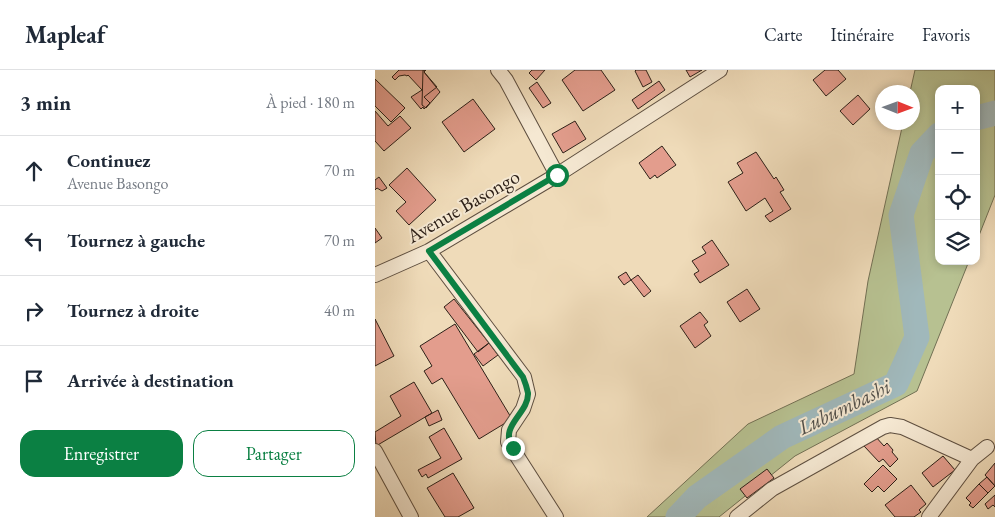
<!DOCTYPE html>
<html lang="fr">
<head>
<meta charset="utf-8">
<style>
  :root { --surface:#fff; --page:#f6f6f7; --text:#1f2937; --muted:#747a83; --line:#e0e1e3; --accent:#0b8043 }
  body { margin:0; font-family:"EB Garamond",serif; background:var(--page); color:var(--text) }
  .controls { position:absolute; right:15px; top:15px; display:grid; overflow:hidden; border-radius:10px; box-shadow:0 2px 8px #0003 }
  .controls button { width:45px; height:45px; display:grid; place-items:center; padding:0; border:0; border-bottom:1px solid var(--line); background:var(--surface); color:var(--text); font:25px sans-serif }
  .compass { position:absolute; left:500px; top:15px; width:45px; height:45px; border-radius:50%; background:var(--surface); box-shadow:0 2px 8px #0003; rotate:91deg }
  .stop { position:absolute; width:15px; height:15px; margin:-11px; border:4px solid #0b8043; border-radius:50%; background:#fff }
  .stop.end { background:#0b8043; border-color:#fff; box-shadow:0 1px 5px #0008 }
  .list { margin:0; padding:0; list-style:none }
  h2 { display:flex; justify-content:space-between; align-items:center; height:65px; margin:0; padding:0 20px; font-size:21px }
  h2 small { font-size:16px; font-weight:400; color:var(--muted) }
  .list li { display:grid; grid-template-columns:32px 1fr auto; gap:15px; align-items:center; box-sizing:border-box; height:70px; padding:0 20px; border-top:1px solid var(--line) }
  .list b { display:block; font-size:19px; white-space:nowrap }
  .list p { margin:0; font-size:16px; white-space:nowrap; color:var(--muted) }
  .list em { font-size:16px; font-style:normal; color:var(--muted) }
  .actions { display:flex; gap:10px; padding:15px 20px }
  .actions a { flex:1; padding:11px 0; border:1px solid var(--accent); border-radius:15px; text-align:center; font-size:18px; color:var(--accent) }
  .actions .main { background:var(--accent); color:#fff }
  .icon { flex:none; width:28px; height:28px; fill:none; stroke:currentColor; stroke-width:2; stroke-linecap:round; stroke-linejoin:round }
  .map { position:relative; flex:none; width:620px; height:447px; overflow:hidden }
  header { display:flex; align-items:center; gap:30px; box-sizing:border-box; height:70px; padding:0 25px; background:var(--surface); border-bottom:1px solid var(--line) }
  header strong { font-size:24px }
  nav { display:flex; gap:28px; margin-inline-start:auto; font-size:18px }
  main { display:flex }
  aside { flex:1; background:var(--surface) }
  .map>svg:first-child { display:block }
  .green { fill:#b7c191; stroke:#727054 }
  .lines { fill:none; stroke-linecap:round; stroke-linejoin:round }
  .river { stroke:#a0b8bb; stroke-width:25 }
  .building { fill:#e39d8d; stroke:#2d2018 }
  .minor-casing { stroke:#5e4f40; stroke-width:16 }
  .minor { stroke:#f5e8d2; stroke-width:14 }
  .route { stroke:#0b8043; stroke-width:6 }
  .labels { text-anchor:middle; stroke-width:4; stroke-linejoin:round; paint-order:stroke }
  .street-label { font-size:20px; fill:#2d2018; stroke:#f5e8d2 }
  .water-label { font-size:21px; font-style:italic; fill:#504e49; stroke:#f5e8d2 }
</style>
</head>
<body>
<header>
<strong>Mapleaf</strong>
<nav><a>Carte</a><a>Itinéraire</a><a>Favoris</a></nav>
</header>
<main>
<aside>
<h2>3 min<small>À pied · 180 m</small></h2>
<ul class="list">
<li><svg class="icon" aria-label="ahead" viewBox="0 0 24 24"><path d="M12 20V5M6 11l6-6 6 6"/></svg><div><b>Continuez</b><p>Avenue Basongo</p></div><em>70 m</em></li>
<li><svg class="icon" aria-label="left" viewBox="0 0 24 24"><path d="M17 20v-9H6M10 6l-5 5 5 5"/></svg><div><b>Tournez à gauche</b></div><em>70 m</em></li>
<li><svg class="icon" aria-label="right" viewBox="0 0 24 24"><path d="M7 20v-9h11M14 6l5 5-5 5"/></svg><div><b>Tournez à droite</b></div><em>40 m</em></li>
<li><svg class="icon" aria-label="arrive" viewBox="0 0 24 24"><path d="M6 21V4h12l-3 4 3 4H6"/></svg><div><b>Arrivée à destination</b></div></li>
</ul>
<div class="actions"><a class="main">Enregistrer</a><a>Partager</a></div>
</aside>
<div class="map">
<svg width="620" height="447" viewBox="0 0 620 447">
  <rect width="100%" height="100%" fill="#efdbb9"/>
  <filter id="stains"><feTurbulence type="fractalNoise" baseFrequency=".004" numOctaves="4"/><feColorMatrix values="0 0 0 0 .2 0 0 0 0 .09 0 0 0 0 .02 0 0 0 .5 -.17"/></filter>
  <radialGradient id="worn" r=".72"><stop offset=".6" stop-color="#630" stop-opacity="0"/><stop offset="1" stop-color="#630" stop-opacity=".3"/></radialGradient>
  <path class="green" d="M540 0H620V125L601 173V19H564V191H594L542 321 420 386 344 447H272L373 354 479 304 493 211 528 53 538 52V22H535Z"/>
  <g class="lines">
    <path class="river" d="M601 48 620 43
      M303 447 322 427 407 367 521 314 542 267 526 145 547 83 564 65"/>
  </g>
  <path class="building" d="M24 0H51L49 2 62 17 49 27 55 33 49 39 48 37 46 39 36 27 47 20 33 5 32 6 30 5 24 6 20 10 17 7Z
    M48 0H50L49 2 65 22 51 38 47 35Z
    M157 0H170L161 10 154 3Z
    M200 0H226L240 20 208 41 187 10Z
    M261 0H271L277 12 268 17 260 1Z
    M311 0H327L315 7Z
    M450 0H463L471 9 451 26 438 10Z
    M0 9 30 38 16 52 0 36Z
    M284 11 290 20 263 39 257 30Z
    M162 12 176 33 168 38 154 18Z
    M483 25 495 39 478 55 465 41Z
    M98 29 120 59 89 82 67 52Z
    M0 41 13 56 25 46 36 58 9 81 0 71Z
    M200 51 211 69 188 83 177 64Z
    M287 76 301 95 282 108 280 105 275 109 264 93Z
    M381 82 399 109 401 107 409 120 405 122 416 139 395 152 390 146 398 141 390 128 371 141 353 112 368 103 362 93Z
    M32 98 61 130 34 155 21 141 31 132 14 115Z
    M4 107 12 118 7 121 2 118 0 120V110Z
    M0 158 7 168 0 173Z
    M337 170 354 195 325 213 319 204 324 201 317 191 331 183 327 177Z
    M251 202 256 210 249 215 243 207Z
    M263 205 276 221 269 227 256 210Z
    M372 219 385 239 365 252 352 232Z
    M79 229 114 273 103 282 69 237Z
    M325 242 333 252 329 255 336 266 320 278 305 256Z
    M0 249 19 286 0 296Z
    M80 254 137 349 104 369 67 308 57 314 49 301 57 296 45 276Z
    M114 273 123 285 108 296 99 284Z
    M39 312 57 343 1 376 0 362 26 346 15 326Z
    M63 340 67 350 54 356 50 347Z
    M69 358 87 389 53 408 51 404 47 407 43 400 66 388 54 367Z
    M500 366 509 376 512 373 518 380 517 382 523 389 515 397 508 389 504 392 489 376Z
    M568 386 580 400 558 417 547 403Z
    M620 393V416L610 405Z
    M508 395 522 409 509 422 503 416 497 422 489 414Z
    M392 399 399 408 372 428 365 419Z
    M78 403 99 438 83 447H70L52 418Z
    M612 407 620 416 613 423 604 414Z
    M604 414 613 423 598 438 594 435 596 433 591 428Z
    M536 415 551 434 544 440 546 442 539 447H520L510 435Z
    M620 425V437L618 435 613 439 610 434Z"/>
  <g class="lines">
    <defs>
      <path id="minor" d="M123 0 131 10 182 105
        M54 181 149 307 153 324 148 339 134 360 133 372 181 447
        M0 205 54 181 182 105 345 0
        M0 381 36 447
        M362 447 397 419 508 357 515 355 527 357 597 389
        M554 447 597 389 612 377"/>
    </defs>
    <use href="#minor" class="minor-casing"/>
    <use href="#minor" class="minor"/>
  </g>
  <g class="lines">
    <path class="route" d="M138 378C123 356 154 344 153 323 152 318 150 312 148 307L54 181 182 105"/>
  </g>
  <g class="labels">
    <g class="street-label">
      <text transform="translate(88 136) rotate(-30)" y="7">Avenue Basongo</text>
    </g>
    <g class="water-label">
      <text transform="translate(469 337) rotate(-26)" y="7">Lubumbashi</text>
    </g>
  </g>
  <rect width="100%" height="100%" filter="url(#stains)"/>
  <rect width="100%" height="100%" fill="url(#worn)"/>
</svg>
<div class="controls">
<button>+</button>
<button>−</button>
<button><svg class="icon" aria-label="locate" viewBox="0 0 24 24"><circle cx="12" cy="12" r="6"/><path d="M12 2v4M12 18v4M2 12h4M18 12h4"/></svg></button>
<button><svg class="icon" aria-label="layers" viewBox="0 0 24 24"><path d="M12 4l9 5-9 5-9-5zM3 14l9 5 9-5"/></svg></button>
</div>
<svg class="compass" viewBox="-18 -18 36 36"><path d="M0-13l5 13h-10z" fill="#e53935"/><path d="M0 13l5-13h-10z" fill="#747a83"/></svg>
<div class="stop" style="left:182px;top:105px"></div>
<div class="stop end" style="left:138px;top:378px"></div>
</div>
</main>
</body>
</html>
